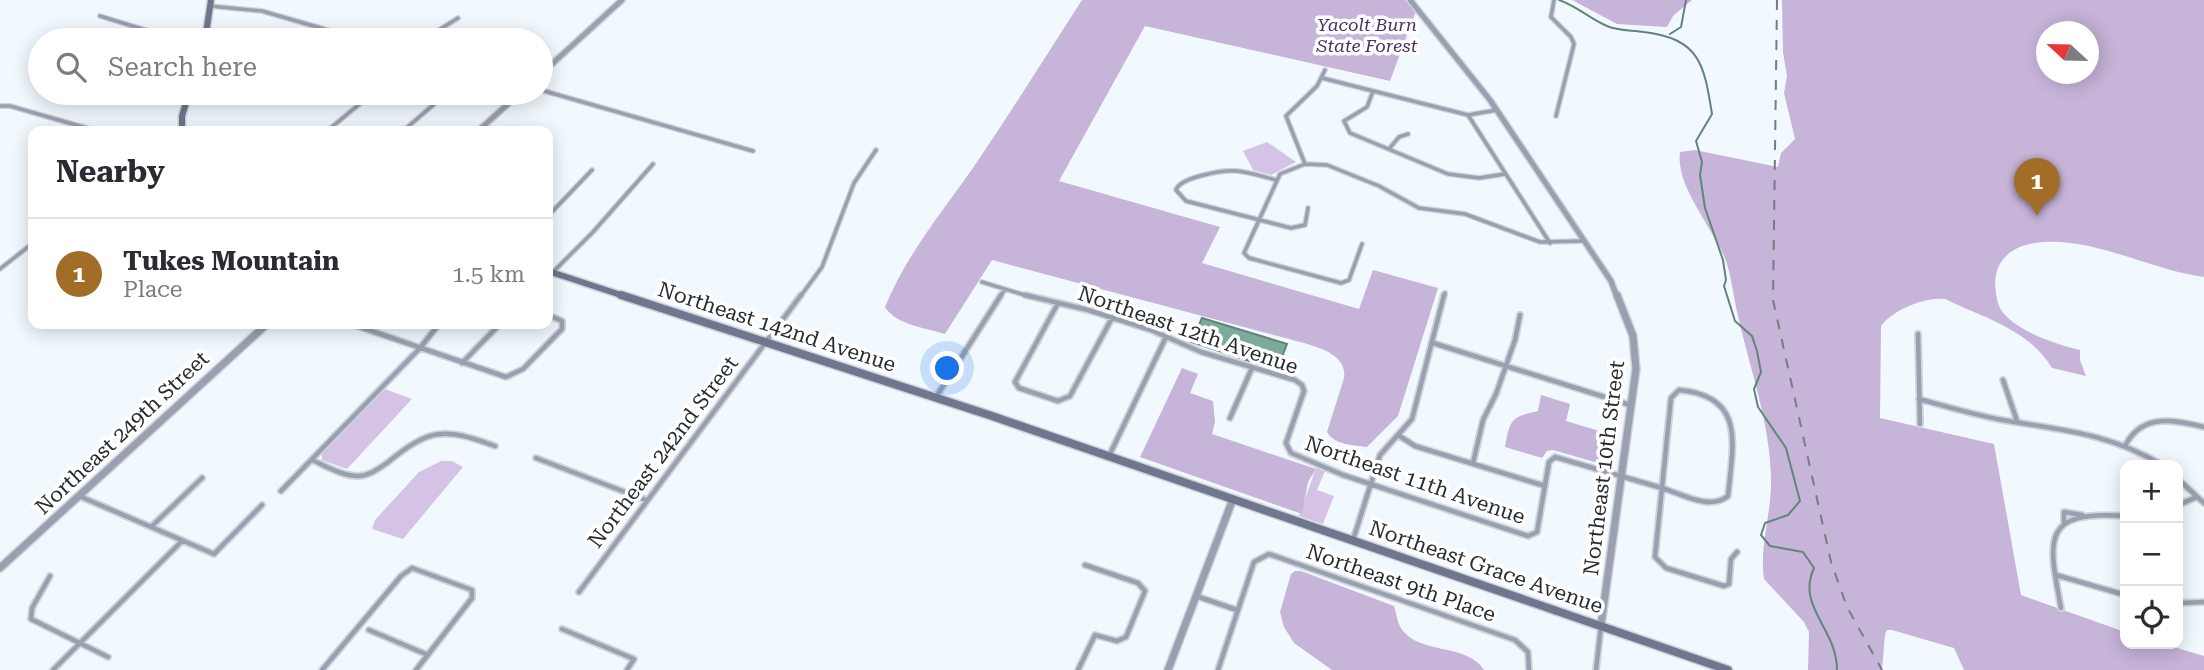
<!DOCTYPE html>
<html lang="en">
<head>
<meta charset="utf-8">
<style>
  :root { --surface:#fff; --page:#f2f2f3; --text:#2b2b33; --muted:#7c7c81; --line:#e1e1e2; --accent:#a26e27 }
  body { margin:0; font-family:"Roboto Serif",serif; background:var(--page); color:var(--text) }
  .controls { position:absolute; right:21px; bottom:21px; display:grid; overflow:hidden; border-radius:14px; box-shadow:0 4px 18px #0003 }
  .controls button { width:63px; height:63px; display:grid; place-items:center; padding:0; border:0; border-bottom:2px solid var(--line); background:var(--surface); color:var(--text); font:35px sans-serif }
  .compass { position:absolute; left:2036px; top:21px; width:63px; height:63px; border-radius:50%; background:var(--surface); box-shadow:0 4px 18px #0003; rotate:292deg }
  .you { position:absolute; left:948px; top:369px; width:24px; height:24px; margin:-18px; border:5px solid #fff; border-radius:50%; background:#1a73e8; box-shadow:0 0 0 10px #1a73e833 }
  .badge { display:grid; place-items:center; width:46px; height:46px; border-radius:50%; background:var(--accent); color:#fff; font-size:23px; font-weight:700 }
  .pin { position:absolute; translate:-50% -58px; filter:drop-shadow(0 2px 4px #0008) }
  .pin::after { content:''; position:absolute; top:37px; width:24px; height:21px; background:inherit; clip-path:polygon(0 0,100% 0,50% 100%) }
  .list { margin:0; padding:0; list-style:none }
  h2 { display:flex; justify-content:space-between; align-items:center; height:91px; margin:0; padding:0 28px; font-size:30px }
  h2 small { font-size:23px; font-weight:400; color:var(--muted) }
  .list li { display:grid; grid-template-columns:46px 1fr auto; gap:21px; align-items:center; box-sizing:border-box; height:112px; padding:0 28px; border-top:2px solid var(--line) }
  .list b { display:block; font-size:26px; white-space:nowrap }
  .list p { margin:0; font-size:23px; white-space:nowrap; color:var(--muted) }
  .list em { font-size:23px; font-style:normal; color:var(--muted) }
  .icon { flex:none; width:38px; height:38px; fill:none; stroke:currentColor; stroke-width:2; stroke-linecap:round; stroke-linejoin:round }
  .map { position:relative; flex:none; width:2204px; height:670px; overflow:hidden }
  .search { position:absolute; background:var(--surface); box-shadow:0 4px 18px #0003; left:28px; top:28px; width:525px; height:77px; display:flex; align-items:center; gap:18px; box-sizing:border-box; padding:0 24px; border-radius:38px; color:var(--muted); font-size:26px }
  .panel { position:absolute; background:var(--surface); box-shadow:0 4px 18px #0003; left:28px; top:126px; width:525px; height:203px; border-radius:14px }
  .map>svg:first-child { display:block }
  .green { fill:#d4c3e5 }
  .forest { fill:#c7b4d9; fill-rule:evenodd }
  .water { fill:#7caa9b; stroke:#63847a; stroke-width:2 }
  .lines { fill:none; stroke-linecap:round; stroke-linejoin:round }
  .stream { stroke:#63847a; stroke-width:2 }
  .minor-far1-casing { stroke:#ced4d9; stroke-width:6 }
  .minor-casing { stroke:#ced4d9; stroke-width:8 }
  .tertiary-far1-casing { stroke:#ced4d9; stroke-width:8 }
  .tertiary-casing { stroke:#ced4d9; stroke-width:10 }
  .secondary-far1-casing { stroke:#ced4d9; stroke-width:9 }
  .secondary-casing { stroke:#ced4d9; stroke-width:11 }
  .minor-far1 { stroke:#9ba0b0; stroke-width:3.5 }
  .minor { stroke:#9ba0b0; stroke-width:4.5 }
  .tertiary-far1 { stroke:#9ba0b0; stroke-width:5 }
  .tertiary { stroke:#9ba0b0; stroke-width:7 }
  .secondary-far1 { stroke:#70768d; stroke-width:6 }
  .secondary { stroke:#70768d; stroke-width:8 }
  .rail { stroke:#777c7f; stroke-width:2; stroke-dasharray:10 10; stroke-linecap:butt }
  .labels { text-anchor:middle; stroke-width:7; stroke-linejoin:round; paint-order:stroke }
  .far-park-label { font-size:18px; font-style:italic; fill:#4c3161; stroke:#fff }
  .street-label { font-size:21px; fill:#292c2e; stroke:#fff }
</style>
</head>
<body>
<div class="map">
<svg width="2204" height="670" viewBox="0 0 2204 670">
  <rect width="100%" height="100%" fill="#f2f9fe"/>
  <path class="green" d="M1267 142 1296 162 1271 175 1253 170 1243 151Z
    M385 389 412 399 347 469 322 460V453Z
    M441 461H452L463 467 403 539 372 529 375 520 419 472Z
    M1316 468 1325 471 1317 490 1334 496 1323 524 1299 516Z"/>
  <path class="forest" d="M1082 0H1405L1416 11 1390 81 1145 26 1059 181 1220 227 1202 263 1359 309 1373 270 1438 288 1398 416 1367 447C1353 445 1334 445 1327 432L1344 378C1348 351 1309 345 1289 339L992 260 945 334C926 328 896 325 885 307 907 253 944 210 977 162 1013 109 1047 54 1082 0Z
    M1572 0H1692L1673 16 1667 27 1617 24Z
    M1782 0H2204V277C2150 270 2097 238 2042 242 2011 245 1991 261 1996 293 1997 302 2000 311 2007 317 2025 334 2056 344 2080 350V360L2086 376 2052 368C2030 330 1982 317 1945 299 1924 297 1893 310 1881 326L1880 418 1994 444 2021 595 2125 632V644H2164L2204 656V670H1964L1954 648 1892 630H1887L1885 634 1882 670H1808L1809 632 1804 622 1764 579C1759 546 1772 512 1771 478 1770 423 1750 369 1738 316 1734 299 1732 281 1727 264 1716 230 1675 188 1680 152L1695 150 1778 167 1781 153 1795 139 1784 93 1787 76 1783 52ZM2046 32H2088V74H2046Z
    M1182 368 1198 374 1190 393 1213 401 1215 422 1212 434 1316 469 1308 482 1302 514 1140 457Z
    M1541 395 1570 404 1566 421 1616 436 1612 461 1605 465 1553 450 1547 451 1542 458 1505 447C1510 420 1510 417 1538 411Z
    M1295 571H1301L1394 606C1397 615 1397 624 1404 632 1423 654 1468 644 1484 670H1332L1294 643 1284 627 1280 612 1291 574Z"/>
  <path class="water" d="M1202 318 1287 344 1277 370 1191 342Z"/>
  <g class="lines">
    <path class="stream" d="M1559 0C1577 6 1590 19 1607 26 1617 31 1633 30 1644 32 1700 39 1704 64 1712 114L1696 141 1702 162 1700 175 1705 208 1723 260 1726 280 1724 286 1735 321 1752 336 1757 351 1761 372 1754 389 1758 407 1786 448 1800 501 1788 515 1765 523 1761 535 1770 546 1803 552 1814 568C1796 607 1837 628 1837 670
      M1670 34 1681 27 1686 0"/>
    <defs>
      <path id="minor-far1" d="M1554 0 1551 17 1571 37 1574 44 1556 116
        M210 6 262 11 362 40
        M100 16 178 40
        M119 40 137 28
        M423 40 458 18
        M1322 78 1468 115 1497 110
        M541 90 753 151
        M1373 91 1367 107 1344 121 1350 133 1448 174 1479 178 1505 174
        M0 106H10L97 131
        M1468 115 1550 243
        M327 131 368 97
        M403 131 447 93
        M1389 149 1399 137 1408 134
        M1305 164 1286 116 1317 86 1325 70
        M1276 180C1264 177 1250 172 1237 171 1223 170 1180 177 1176 190L1186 201 1291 228 1305 225 1308 208
        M548 216 592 170
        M1362 244 1349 280 1341 283 1249 258 1244 253 1280 174 1305 164 1327 165 1379 186 1419 208 1465 214 1540 242 1584 241
        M0 269 33 243
        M552 273 593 232 653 164
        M982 282 1031 297
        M800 297 822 267 854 183 876 150
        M1000 297 1005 289
        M1444 297 1445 293"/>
      <path id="minor" d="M1025 295 1088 310 1151 330 1201 352 1295 380 1302 385 1304 391 1286 443 1291 453 1343 475 1528 536 1537 532 1549 462 1555 457 1662 488
        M1058 303 1015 382 1019 388 1058 401 1070 396 1112 318
        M351 324 506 377 523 369 562 329V321L548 315
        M1918 334 1920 424
        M1433 343 1630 405
        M462 363 500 324
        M2003 380 2017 421
        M1679 390C1746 396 1733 444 1728 496 1710 511 1682 494 1662 488L1671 398Z
        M936 397 1001 295
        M1919 399C1945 406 1971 414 1997 419 2058 430 2108 432 2162 465
        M1230 418 1252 368
        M1398 435 1415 446 1545 486
        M2126 444C2143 413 2174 420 2204 427
        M1109 456 1166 337
        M536 458 646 500
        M312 460C326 466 342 476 358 476 369 476 378 469 387 463 430 428 443 427 495 446
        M1473 463 1483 420 1496 394 1515 340 1520 315
        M2178 479 2204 503
        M1662 488 1655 557 1666 568 1724 586 1729 584 1731 559 1737 552
        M281 491 420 348 439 324
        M79 496 214 554 262 505
        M2178 505 2197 497
        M2064 523V512L2082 515
        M151 527 202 478
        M1353 540 1380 455 1412 419 1444 295
        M2056 575 2125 595
        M50 576 32 608 31 619 108 657
        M579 592 801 295
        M1196 596 1237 610
        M2178 603 2204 602
        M2061 608C2048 539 2041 510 2125 516
        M562 629 634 659 627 670
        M369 630 428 655
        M53 670 182 541
        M322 670 401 576 412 568 472 590V598L416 670
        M1078 670 1095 635 1117 641 1126 637 1145 591 1138 583 1085 565
        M1218 670 1254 562 1269 554 1515 640 1528 652 1529 670
        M1596 670 1601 626"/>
      <path id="tertiary-far1" d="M1410 0 1490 100 1611 281 1617 297
        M541 74 622 0
        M478 131 520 93"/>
      <path id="tertiary" d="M0 568 267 324
        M1601 625 1636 369 1633 336 1617 295
        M1168 670 1233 499"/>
      <path id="secondary-far1" d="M205 40 211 0
        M182 131V116L189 93
        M548 271 627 297"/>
      <path id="secondary" d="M621 295 989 415 1728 670"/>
    </defs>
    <use href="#minor-far1" class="minor-far1-casing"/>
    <use href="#minor" class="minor-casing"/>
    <use href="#tertiary-far1" class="tertiary-far1-casing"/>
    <use href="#tertiary" class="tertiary-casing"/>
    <use href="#secondary-far1" class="secondary-far1-casing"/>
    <use href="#secondary" class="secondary-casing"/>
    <use href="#minor-far1" class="minor-far1"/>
    <use href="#minor" class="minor"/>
    <use href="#tertiary-far1" class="tertiary-far1"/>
    <use href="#tertiary" class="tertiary"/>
    <use href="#secondary-far1" class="secondary-far1"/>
    <use href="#secondary" class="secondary"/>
    <path class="rail" d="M1777 0 1773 300 1831 562 1847 607 1882 670"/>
  </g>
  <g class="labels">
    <g class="far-park-label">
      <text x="1367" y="31">Yacolt Burn<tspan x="1367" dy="21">State Forest</tspan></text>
    </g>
    <g class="street-label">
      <text transform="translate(777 327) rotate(18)" y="7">Northeast 142nd Avenue</text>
      <text transform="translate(1188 330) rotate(19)" y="7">Northeast 12th Avenue</text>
      <text transform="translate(122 433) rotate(-43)" y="7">Northeast 249th Street</text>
      <text transform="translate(663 452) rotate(-53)" y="7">Northeast 242nd Street</text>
      <text transform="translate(1604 468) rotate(-83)" y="7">Northeast 10th Street</text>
      <text transform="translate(1415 480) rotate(19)" y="7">Northeast 11th Avenue</text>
      <text transform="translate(1486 567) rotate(19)" y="7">Northeast Grace Avenue</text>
      <text transform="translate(1401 583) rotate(19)" y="7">Northeast 9th Place</text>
    </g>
  </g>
</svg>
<div class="controls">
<button>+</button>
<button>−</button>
<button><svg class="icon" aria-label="locate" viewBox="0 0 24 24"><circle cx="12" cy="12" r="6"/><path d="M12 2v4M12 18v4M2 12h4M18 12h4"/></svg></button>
</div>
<svg class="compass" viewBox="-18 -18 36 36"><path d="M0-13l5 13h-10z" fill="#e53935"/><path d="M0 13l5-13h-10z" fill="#7c7c81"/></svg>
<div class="you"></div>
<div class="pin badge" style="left:2037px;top:216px">1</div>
<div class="search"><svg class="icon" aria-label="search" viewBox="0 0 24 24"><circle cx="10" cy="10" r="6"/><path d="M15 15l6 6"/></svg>Search here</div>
<section class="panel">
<h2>Nearby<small></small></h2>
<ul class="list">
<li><span class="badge">1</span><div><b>Tukes Mountain</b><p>Place</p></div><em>1.5 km</em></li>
</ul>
</section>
</div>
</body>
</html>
